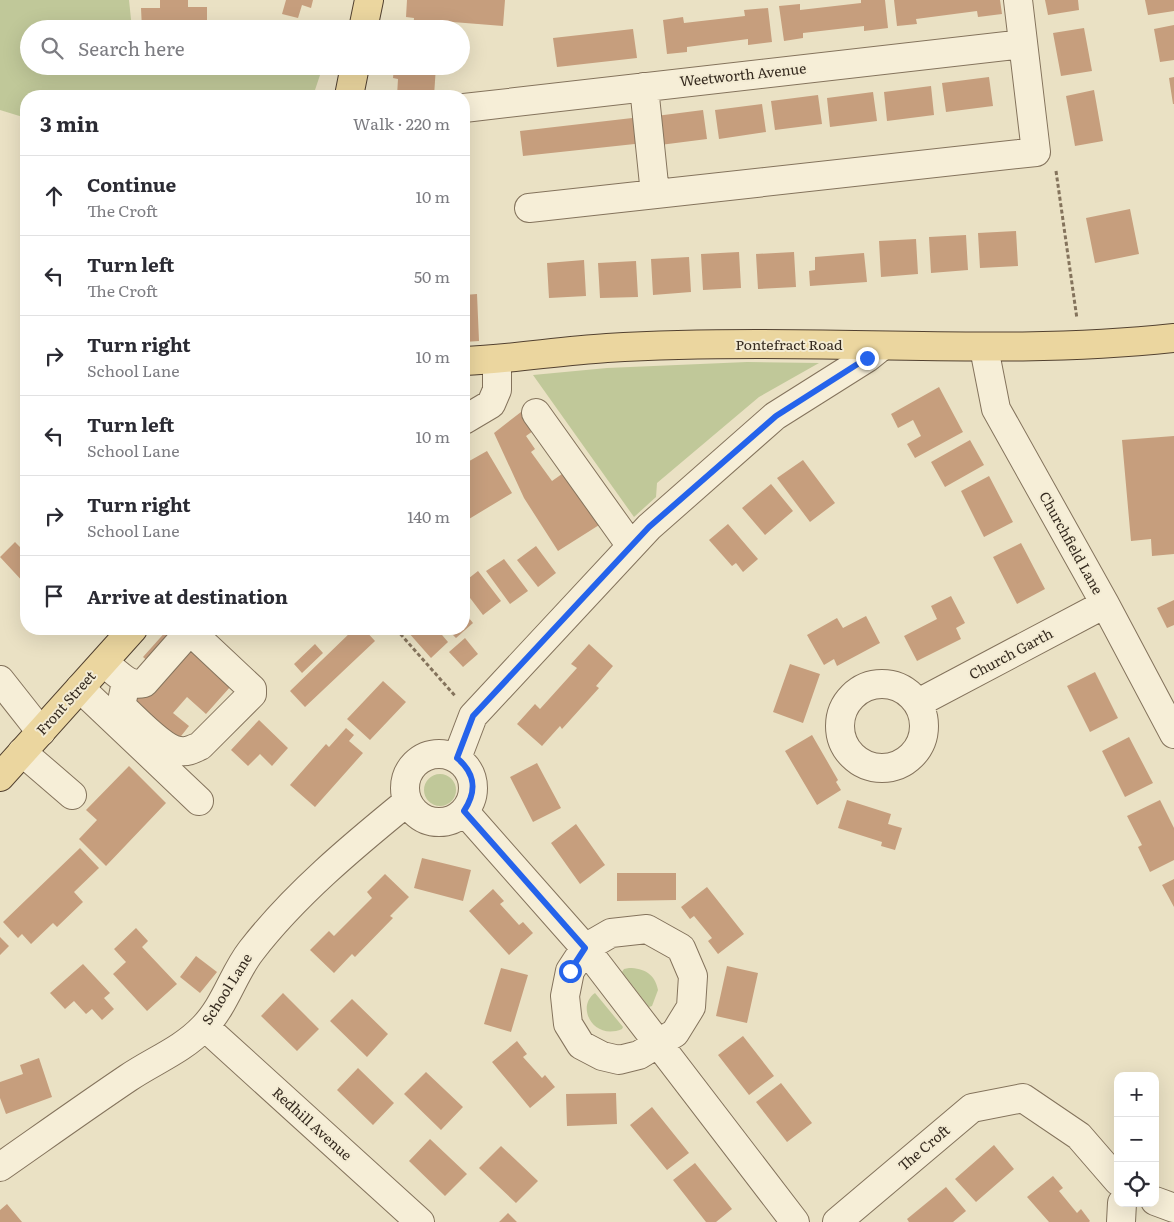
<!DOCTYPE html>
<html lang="en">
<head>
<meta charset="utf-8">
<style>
  :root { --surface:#fff; --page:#f7f7f7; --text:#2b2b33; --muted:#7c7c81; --line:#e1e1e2 }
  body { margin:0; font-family:Literata,serif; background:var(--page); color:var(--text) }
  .controls { position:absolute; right:15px; bottom:15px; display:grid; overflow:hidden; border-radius:10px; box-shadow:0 5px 20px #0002 }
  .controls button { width:45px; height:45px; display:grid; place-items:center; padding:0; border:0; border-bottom:1px solid var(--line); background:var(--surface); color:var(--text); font:25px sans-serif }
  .stop { position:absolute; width:15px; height:15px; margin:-11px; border:4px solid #2563eb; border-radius:50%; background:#fff }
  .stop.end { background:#2563eb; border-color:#fff; box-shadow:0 1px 5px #0008 }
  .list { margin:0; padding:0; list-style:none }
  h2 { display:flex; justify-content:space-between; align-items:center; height:65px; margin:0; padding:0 20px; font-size:21px }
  h2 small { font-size:16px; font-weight:400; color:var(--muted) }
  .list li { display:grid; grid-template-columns:32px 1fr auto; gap:15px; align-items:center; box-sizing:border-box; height:80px; padding:0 20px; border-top:1px solid var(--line) }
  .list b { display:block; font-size:19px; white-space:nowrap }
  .list p { margin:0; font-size:16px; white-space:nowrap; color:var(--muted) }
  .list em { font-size:16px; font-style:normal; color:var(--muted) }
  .icon { flex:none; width:28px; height:28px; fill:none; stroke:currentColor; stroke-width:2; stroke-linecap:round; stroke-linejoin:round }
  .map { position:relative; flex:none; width:1174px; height:1222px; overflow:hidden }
  .search { position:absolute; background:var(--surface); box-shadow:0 5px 20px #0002; left:20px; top:20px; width:450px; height:55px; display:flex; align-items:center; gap:12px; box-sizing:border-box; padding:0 18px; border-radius:28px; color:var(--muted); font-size:19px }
  .panel { position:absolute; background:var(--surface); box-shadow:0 5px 20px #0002; left:20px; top:90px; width:450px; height:545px; border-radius:20px }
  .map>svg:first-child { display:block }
  .green { fill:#c0c899 }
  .building { fill:#c69e7d }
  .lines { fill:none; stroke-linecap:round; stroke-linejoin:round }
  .minor-casing { stroke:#84735c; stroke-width:30 }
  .major-casing { stroke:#524130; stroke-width:30 }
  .path { stroke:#84735c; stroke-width:3; stroke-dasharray:4 2.5; stroke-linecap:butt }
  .minor { stroke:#f6eed7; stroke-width:28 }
  .major { stroke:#ebd69f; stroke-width:28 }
  .route { stroke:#2563eb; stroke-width:6 }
  .labels { text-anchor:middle; stroke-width:4; stroke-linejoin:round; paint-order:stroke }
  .street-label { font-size:14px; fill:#352a1f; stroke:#f3ebd3 }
</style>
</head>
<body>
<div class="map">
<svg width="1174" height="1222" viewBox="0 0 1174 1222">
  <rect width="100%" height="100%" fill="#eae1c4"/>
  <path class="green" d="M0 0H129L132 29H29V66H323L313 96H26V118L0 110Z
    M747 362 819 363 759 397 657 483 656 497 634 517 533 375 607 368Z
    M424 790a16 16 0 1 1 32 0a16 16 0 1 1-32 0Z
    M629 968C644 968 655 974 658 990L652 1006 649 1007 622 972 624 969Z
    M595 993 623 1027 622 1029C594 1041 575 1007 595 993Z"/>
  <path class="building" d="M160 0H188V7H207V29H142L141 8H160Z
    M286 0H313L311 8 302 5 298 18 282 14Z
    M407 0H505L503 26 440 21 439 29H413L414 18 406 17Z
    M861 0H885L888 28 864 31V26L803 33V38L784 41 779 6 800 4V10L861 3Z
    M894 0H1000L1002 14 978 17 977 11 916 19 917 24 897 26Z
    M1045 0H1078L1079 10 1048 15Z
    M1145 0H1174V11L1148 15Z
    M768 8 772 42 748 45V39L687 47V52L667 54 663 20 683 17 684 23 745 16 744 10Z
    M1174 25V60L1160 62 1154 29Z
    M1084 28 1092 71 1061 76 1053 33Z
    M633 29 637 58 557 67 553 38Z
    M394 66H436L434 96H397L398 79 393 78Z
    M989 77 993 106 946 112 942 83Z
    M1174 77V104H1173L1169 78Z
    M931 86 934 115 887 121 884 92Z
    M1094 90 1103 141 1075 146 1066 96Z
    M873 92 877 121 830 127 827 98Z
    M818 95 822 124 775 130 771 101Z
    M762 104 766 132 719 139 715 110Z
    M703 110 707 139 660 145 656 116Z
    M641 117 644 143 523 156 520 131Z
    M1130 209 1139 254 1095 263 1086 218Z
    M1016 231 1018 266 980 268 978 233Z
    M966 235 968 270 931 273 929 237Z
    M916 239 918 274 881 277 879 241Z
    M739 252 741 288 703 290 701 254Z
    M794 252 796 287 758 289 756 254Z
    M864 253 867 282 810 286 809 271 815 270V257Z
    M689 257 691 292 653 295 651 259Z
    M584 260 586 296 549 298 547 263Z
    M636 261 638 297 600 298 598 263Z
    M477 294 479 341 464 342V295Z
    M939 387 963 432 915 458 907 444 921 436 913 420 898 428 891 414Z
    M521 412 533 431 526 436 535 449 531 452 552 481 569 469 607 520 558 551 524 498 494 433Z
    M1174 436V554L1152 556 1151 539 1131 541 1122 440Z
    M970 440 984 465 945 487 931 462Z
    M487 451 512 493 464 522V464Z
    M803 460 835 503 810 522 777 478Z
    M989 476 1013 522 984 537 961 491Z
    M771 484 793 511 765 535 742 508Z
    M728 524 758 559 743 572 736 563 732 566 709 540Z
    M15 542 26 553V585L0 557Z
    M1021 543 1045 589 1017 604 993 557Z
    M536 546 556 573 538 587 517 560Z
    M504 559 528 591 510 604 486 571Z
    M478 571 501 601 483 615 464 590V582Z
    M951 596 965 623 956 628 961 639 917 661 904 636 937 619 931 606Z
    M1174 600V625L1167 628 1157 608Z
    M464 612 473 623 456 638 447 629H464Z
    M866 616 880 643 837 666 834 659 824 665 807 635 837 618 843 628Z
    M168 629 231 686 206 714 187 697 173 713 189 726 174 745 129 707 144 689 164 675 143 657Z
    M354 629H364L375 641 305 707 290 691Z
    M411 629H437L448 642 431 658 408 632Z
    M465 638 478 654 463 667 449 652Z
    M315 644 323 653 302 673 294 664Z
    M589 644 613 666 596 686 599 688 562 729 560 726 542 746 517 724 535 704 540 709 577 668 571 664Z
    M790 664 820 674 803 723 773 712Z
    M1095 672 1118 718 1090 732 1067 686Z
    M383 681 406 702 370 740 347 719Z
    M259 720 288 748 272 766 260 754 248 766 231 750Z
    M346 728 354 735 349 741 363 753 315 807 290 785 326 744 329 747Z
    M812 735 838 780 836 782 841 790 817 805 785 751Z
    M1129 737 1153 783 1125 797 1102 751Z
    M537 763 561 808 533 822 510 777Z
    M129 766 166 803 106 866 79 839 97 820 86 810Z
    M847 800 891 814 888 824 902 828 895 850 881 846 882 842 838 828Z
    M1160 800 1174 828V860L1150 872 1138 847 1142 845 1127 816Z
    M576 824 605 865 580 884 551 843Z
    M80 848 99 868 74 892 83 902 57 927 53 923 31 944 22 934 18 938 3 922Z
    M422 858 471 870 463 901 414 888Z
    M617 873H676V900L617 901Z
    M385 874 409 897 390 916 393 918 355 957 352 954 334 973 310 950 329 931 334 936 372 898 367 892Z
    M1174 879V907L1162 885Z
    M707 887 744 934 718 954 708 941 712 938 694 916 690 919 681 907Z
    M493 889 504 901 500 904 519 925 523 922 533 933 509 955 469 911Z
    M136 928 148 941 142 947 177 984 147 1011 113 974 126 962 114 949Z
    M0 937 9 946 0 955Z
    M196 956 217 972 200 993 180 977Z
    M83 964 110 993 104 998 114 1009 102 1020 92 1009 86 1014 74 1001 65 1009 50 993Z
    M727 966 758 973 747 1023 716 1016Z
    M501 968 528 975 511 1032 484 1024Z
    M283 993 319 1029 297 1051 261 1016Z
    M352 999 388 1034 367 1057 330 1021Z
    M743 1036 774 1076 749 1095 718 1055Z
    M517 1041 527 1054 523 1057 542 1078 545 1075 555 1087 530 1108 492 1062Z
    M39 1058 52 1097 6 1114 0 1098V1082L23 1074 20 1065Z
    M358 1068 394 1103 373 1125 337 1090Z
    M426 1072 463 1107 441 1130 404 1094Z
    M781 1083 812 1123 787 1142 756 1102Z
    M616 1093 617 1124 567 1126 566 1094Z
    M652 1107 689 1153 667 1170 630 1125Z
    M430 1139 467 1174 445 1196 409 1161Z
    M994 1145 1014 1169 976 1202 955 1179Z
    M501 1146 538 1181 516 1203 479 1168Z
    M695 1163 732 1209 716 1222H706L673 1180Z
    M1053 1176 1063 1188 1059 1191 1077 1213 1081 1209 1090 1221 1089 1222H1049L1027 1197Z
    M946 1187 966 1211 953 1222H909L907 1219Z
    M7 1204 22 1222H0V1210Z
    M508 1213 517 1222H499Z"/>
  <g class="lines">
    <defs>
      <path id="minor" d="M644 87 655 194
        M464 108 1023 44
        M529 208 1036 152 1018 0
        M984 348 996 409 1105 604 1174 734
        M536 413 631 546
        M464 420 491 404 497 390V360
        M114 671C124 679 130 686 144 683L181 641 185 629
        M0 680 41 732
        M126 682 121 706C134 717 164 751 181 751 188 752 193 749 200 746L252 694V689L188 629
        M840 726a42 42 0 1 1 84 0a42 42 0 1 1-84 0Z
        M80 688 199 801
        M918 703 1105 604
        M22 752 72 795
        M405 788a34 34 0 1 1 68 0a34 34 0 1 1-68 0Z
        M457 758 473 716 649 527 775 416 867 358 882 346
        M464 811 585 948 795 1222
        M647 929 681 948 693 976 691 1007 675 1033 639 1055 619 1060 602 1056 581 1045 568 1024 565 996 570 971 585 948 611 933Z
        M205 1027 420 1222
        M0 1167C43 1137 85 1107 128 1078 153 1061 182 1050 203 1028 225 1006 233 974 251 951 294 895 353 846 407 802
        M1155 1201 1174 1208
        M837 1222 972 1108 1023 1098 1079 1136 1118 1181
        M1121 1222 1122 1203"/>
      <path id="major" d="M363 29 369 0
        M349 96 355 66
        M464 361C512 359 559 351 607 348 657 345 708 344 758 344 897 344 1035 353 1174 338
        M0 777 133 629"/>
    </defs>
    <use href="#minor" class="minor-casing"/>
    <use href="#major" class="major-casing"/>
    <path class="path" d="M1056 171 1077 319
      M396 629 456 697"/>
    <use href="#minor" class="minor"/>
    <use href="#major" class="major"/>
  </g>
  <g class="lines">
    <path class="route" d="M570 971 585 948 464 811C477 791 476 774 457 758L473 716 649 527 776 416 867 358"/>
  </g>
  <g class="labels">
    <g class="street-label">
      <text transform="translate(743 75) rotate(-6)" y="5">Weetworth Avenue</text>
      <text x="789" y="350">Pontefract Road</text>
      <text transform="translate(1071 543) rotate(61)" y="5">Churchfield Lane</text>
      <text transform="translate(1011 654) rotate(-28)" y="5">Church Garth</text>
      <text transform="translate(66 703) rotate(-48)" y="5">Front Street</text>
      <text transform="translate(227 989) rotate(-58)" y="5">School Lane</text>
      <text transform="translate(312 1124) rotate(42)" y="5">Redhill Avenue</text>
      <text transform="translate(924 1148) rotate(-40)" y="5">The Croft</text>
    </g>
  </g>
</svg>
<div class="controls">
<button>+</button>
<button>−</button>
<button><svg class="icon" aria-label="locate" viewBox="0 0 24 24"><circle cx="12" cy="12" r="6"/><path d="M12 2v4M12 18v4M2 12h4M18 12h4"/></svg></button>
</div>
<div class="stop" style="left:570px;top:971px"></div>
<div class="stop end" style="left:867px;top:358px"></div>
<div class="search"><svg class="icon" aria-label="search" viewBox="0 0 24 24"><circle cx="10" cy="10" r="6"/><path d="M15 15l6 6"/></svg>Search here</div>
<section class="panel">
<h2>3 min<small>Walk · 220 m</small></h2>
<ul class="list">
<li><svg class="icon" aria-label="ahead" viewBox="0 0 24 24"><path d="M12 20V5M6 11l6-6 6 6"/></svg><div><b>Continue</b><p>The Croft</p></div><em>10 m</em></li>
<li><svg class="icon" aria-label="left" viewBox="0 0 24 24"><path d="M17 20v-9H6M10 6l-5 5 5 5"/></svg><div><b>Turn left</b><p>The Croft</p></div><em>50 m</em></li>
<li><svg class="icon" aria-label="right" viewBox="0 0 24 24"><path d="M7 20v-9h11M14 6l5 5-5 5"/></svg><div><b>Turn right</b><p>School Lane</p></div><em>10 m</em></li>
<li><svg class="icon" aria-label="left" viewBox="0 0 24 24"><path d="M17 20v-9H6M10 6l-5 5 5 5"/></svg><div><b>Turn left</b><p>School Lane</p></div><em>10 m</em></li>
<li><svg class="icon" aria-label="right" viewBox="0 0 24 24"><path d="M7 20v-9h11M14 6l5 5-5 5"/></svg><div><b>Turn right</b><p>School Lane</p></div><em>140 m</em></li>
<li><svg class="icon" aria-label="arrive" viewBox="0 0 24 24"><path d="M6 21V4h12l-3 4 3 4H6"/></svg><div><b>Arrive at destination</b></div></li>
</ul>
</section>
</div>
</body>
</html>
